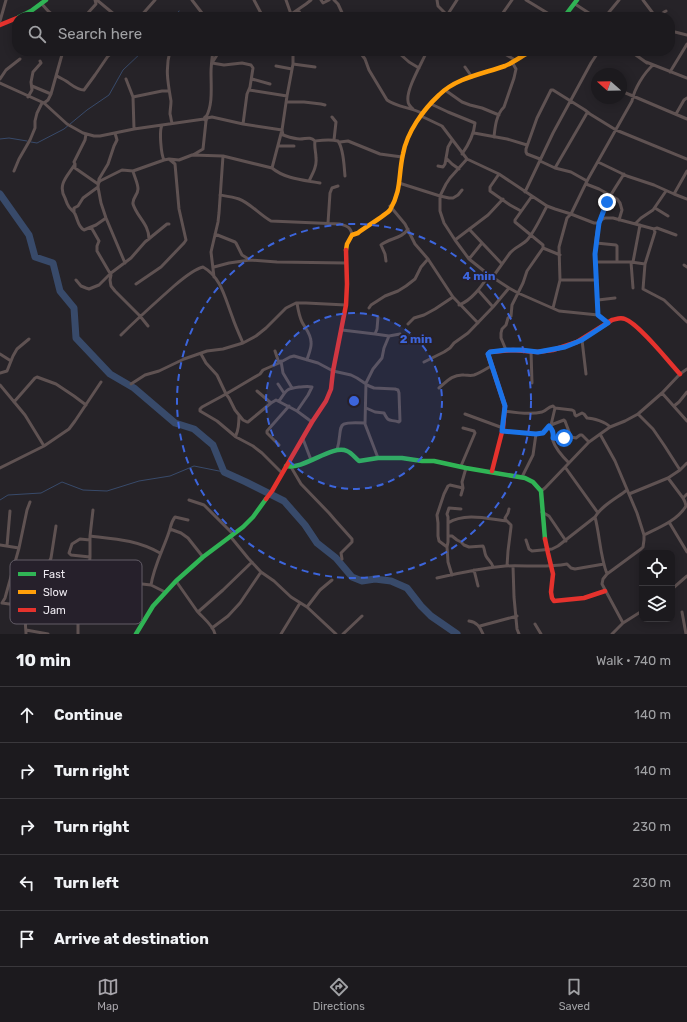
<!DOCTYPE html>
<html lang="en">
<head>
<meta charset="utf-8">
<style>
  :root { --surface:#1c1a1e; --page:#29272b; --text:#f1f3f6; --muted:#a0a1a4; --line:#3a383c; --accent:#a7a4aa }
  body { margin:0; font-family:Rubik,sans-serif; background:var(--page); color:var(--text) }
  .controls { position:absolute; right:12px; bottom:12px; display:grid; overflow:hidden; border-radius:8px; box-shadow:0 2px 10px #0003 }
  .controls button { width:36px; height:36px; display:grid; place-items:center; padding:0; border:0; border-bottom:1px solid var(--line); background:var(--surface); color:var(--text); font:20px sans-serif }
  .compass { position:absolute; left:591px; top:68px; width:36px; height:36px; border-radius:50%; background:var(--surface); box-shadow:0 2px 10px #0003; rotate:290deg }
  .stop { position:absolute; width:12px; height:12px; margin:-9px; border:3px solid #1a73e8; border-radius:50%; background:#fff }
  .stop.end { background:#1a73e8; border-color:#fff; box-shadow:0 1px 4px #0008 }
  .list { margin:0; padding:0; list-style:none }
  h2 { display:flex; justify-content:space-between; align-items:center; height:52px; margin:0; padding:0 16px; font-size:17px }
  h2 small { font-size:13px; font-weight:400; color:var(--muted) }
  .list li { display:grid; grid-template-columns:26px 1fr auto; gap:12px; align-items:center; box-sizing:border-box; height:56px; padding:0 16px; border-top:1px solid var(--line) }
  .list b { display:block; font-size:15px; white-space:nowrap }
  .list em { font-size:13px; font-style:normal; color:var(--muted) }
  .icon { flex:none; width:22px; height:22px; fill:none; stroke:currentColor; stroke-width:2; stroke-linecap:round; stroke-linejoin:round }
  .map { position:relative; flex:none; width:687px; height:634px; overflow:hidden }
  .search { position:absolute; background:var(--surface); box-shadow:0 2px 10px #0003; left:12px; right:12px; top:12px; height:44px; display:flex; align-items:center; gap:10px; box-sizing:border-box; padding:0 14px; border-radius:16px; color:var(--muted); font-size:15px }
  .sheet { height:332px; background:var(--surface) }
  nav { display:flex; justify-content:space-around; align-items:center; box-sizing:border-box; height:56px; border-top:1px solid var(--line); background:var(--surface); font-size:11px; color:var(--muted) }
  nav a { display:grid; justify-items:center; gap:2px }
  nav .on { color:var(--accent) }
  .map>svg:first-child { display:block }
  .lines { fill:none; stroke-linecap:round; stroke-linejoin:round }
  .stream { stroke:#384a6a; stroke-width:1 }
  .river { stroke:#384a6a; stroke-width:7 }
  .street { stroke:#5f5252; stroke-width:3 }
  .fast { stroke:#30b455; stroke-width:4.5 }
  .slow { stroke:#ff9f0a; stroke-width:4.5 }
  .jam { stroke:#e5322d; stroke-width:4.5 }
  .route { stroke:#1a73e8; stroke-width:5 }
  .ring { fill:none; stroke:#3c65dc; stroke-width:2; stroke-dasharray:7 5 }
  .key { fill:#26202b; stroke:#625c66; stroke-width:1 }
  .key-label { font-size:11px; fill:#ede9f0 }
  .centre { fill:#3c65dc; stroke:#26202b; stroke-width:2 }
  .ring-label { font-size:12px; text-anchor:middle; font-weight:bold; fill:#3c65dc; stroke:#26202b; stroke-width:3.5; stroke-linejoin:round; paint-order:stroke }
</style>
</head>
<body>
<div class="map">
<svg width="687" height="634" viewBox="0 0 687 634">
  <rect width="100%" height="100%" fill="#262328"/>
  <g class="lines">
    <path class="stream" d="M175 17 179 11
      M0 139 9 138 27 141
      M31 142 37 143 64 129 87 110 109 95 123 70 143 51
      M0 500 8 495 41 493 62 482 83 490 107 491 139 481 170 476 194 466 224 472"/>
    <path class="river" d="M0 194 29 235 35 257 53 263 60 291 74 308 76 338 110 374 134 388 175 423 194 429 213 445 224 472 246 482 284 501 305 525 317 543 336 558 352 577 362 581 375 579 391 581 407 588 421 606 431 616 457 634"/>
    <path class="street" d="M97 0 115 15 120 17
      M192 0 205 17
      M254 0 263 17
      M286 0 291 14
      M321 0 323 3 329 0
      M334 0 338 4 344 17
      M437 0 438 6 447 15
      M526 0 554 17
      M643 0 652 12 657 17
      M41 3C46 8 52 18 59 15L63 17
      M575 4 595 17
      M298 10 303 17
      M83 17 87 14 96 4 95 0
      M127 17 136 15H141
      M140 17 155 0
      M287 17 306 4 311 0
      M446 17 457 0
      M500 17 512 0
      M605 17 619 0
      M648 17 652 12
      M660 17 664 12 666 11
      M0 21 6 0
      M670 30 675 32 687 35
      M170 51C165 69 168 83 171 101 171 106 170 110 170 114 171 117 171 120 172 123
      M226 51 217 55 212 63 224 65 242 63 251 65 253 68 250 87 247 94 243 124
      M275 51 276 53C283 55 282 54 288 51
      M359 51 365 59 369 70 387 100C398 108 412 107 423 114
      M500 51 515 60
      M400 54 409 62 419 68
      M629 54 633 53 647 63
      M646 62 687 78
      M293 64 315 67
      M276 66 292 69
      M465 67 472 77
      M670 72 687 44
      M57 76C60 78 63 79 66 81 72 85 77 90 84 90L95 75 108 56 114 51
      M0 79 6 70 20 59
      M126 79 133 97 134 129
      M252 79 270 84
      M0 83 44 103 67 124 83 133 94 136H100L134 129 204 119
      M32 86 51 94
      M249 90 287 96
      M445 90 462 102 470 105 482 108 499 115
      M621 91 687 119
      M28 97 32 90 31 82 33 72 41 63 40 61
      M133 97 162 91H169
      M286 102H304L321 104 325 105
      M44 103 48 100 51 94 63 51
      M431 104 448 112 475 123C474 134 469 144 462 154
      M413 109C411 107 408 105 408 101 406 89 422 63 427 51
      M676 114 684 100 687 98
      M421 116 442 126 467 159 499 174 547 206 555 209 571 214 594 223H599
      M206 117C213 105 211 87 211 73 211 66 212 58 213 51
      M332 117 336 122 334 140
      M207 118 212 117 243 124 282 130 283 135C289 137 294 139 300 139 306 139 310 136 315 141 323 140 330 139 338 141 344 149 344 167 345 176
      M162 125C159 131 161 154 164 160
      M115 133 117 140 114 146 108 164 99 179 98 187 101 203 106 218 125 263
      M474 133 507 139 527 145
      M86 134 85 140 74 162 75 164V168L98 184
      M494 137C495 127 496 115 504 107L514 78 516 69 512 62
      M340 142 348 141 380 154 402 157
      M278 146H294
      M193 155 203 149 206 121 204 119 205 117 207 118 206 121
      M446 158 452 164 459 169
      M467 159 450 178 446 184 440 196V211L444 223 455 240 469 259 489 275 509 288 518 293 559 311 598 315 608 323
      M540 159 527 154 526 152V149L537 118 551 90H553L585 110 590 114 616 130 687 159
      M540 161 555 168 571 172 587 181
      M598 162 627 176 654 185 674 194 687 199
      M75 164C68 176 57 184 65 198 66 201 67 204 69 207 71 210 74 211 75 214 78 220 78 227 84 230L91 227 99 241 97 246V251L111 275 110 280 111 286 115 291 140 316 148 326
      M438 166 443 167 445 164 448 147 452 140
      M272 168 282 130 287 96 293 64V51
      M555 168 587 113
      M14 171 19 159 30 140 35 128V121L37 113 42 103
      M133 171C134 176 138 183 138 189 138 195 132 198 133 204 137 217 149 224 149 239
      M499 174 490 187V191L510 205 521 211
      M309 181C313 173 317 166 316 158 316 152 314 147 315 141
      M399 183 440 196 449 198H453L458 195 462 190
      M98 184 100 181 122 170 133 171 164 160 169 159 179 160 192 155 223 156 272 168C285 179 304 180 320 183
      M586 184 599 189 617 199 620 203 622 210 619 220
      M525 192 553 133 591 63 599 51
      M674 194 687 171
      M220 195C226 196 233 197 239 199 250 203 260 215 271 221L340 224C347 226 351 227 352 235
      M532 196 515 220V222L543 245V248L560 255
      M390 206 405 224 415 244 428 259 453 297 478 323
      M655 208 668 216
      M74 212V208L78 206 83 198 98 187
      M601 220 605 218H613L654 229 657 228 676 235
      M328 223 330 193 332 188 338 186
      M635 224 641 218 653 210 666 191
      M91 227 96 225 106 218
      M469 229 502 264
      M654 229 655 232 645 264 643 289 664 300 687 322
      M215 234 235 242 236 243 242 255 250 260
      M455 240 488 215 503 199
      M596 243 616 245 617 246V262
      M469 259 482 243
      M386 261 385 254 381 245C389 238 402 239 408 229
      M595 262H631L645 264
      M631 262 633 288
      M633 262 640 225
      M684 265 687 267
      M214 267 229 263 250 260 277 262 346 263
      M214 277 211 252 218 222 219 213 223 156
      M492 278 510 253C515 247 523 245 528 239 536 229 541 217 547 206
      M76 280 81 286 86 288 89 289 99 285 111 273 131 258 145 242 167 224H169
      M560 280H597
      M136 284 161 267 184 243 186 240 179 209 175 164 169 159
      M478 290 493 307
      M598 300 615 298
      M297 303C298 309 299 316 302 322 305 328 311 334 311 342 312 348 308 355 307 360
      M459 305C472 300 481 287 489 275
      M369 308 371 305 385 296 398 291 406 286 415 279 421 267 428 259
      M553 308 560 280 559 247 567 218 571 214 588 179 632 101C634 89 644 73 653 65
      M598 315C598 286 591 252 599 223 603 205 614 190 624 174
      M408 324 414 318 424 315 435 309 453 297
      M342 330 375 334 389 336 400 334
      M375 334 377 329 378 317
      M121 335C138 318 156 302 174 286 181 280 194 269 203 267 221 277 225 298 232 316 235 325 239 334 243 343
      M582 340 586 374
      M506 350 501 338V333L502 329 506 325 508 318 511 316 512 305 523 283 527 271 543 248
      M275 351 279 363
      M531 351 532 383
      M0 354 11 361
      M201 354 206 363 217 375 226 394 229 398 235 410 243 420 247 422H248L271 403 276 400 297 411 312 422
      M281 361 283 373 292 388
      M424 362 444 352 450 348 454 343 468 333 493 307 509 288
      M0 373 7 371 13 356 17 349 29 339
      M131 384 145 375 159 371 184 359 207 351 223 349 243 343 256 336 266 328 286 308 296 303H306L346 305
      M278 384 284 393
      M0 385 25 415 44 446
      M439 388C447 381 453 374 464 375 468 375 470 376 474 375 480 373 486 369 491 366
      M257 391 271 403
      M662 393 687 421
      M279 401C287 390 285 389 299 387 303 387 307 386 312 387L308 395 297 411
      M14 402 35 378 37 377 56 384 74 396 86 405
      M674 406 679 402 687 392
      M505 411C517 413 530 415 542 412 547 411 547 407 553 406L555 408 572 410 574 411 575 415 576 416 582 413 584 414 587 418C593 418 606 422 610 427
      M465 414 503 428
      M638 414 653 429 664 445 680 470
      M551 425 564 420 565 421 571 437
      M549 426C557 434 551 434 553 441 556 450 563 457 569 463
      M502 431 536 434 543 433 551 425 555 408
      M600 434 615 461 637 513 644 535V540L643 547 641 549 607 574 603 579 602 584 623 623
      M236 437V435C239 429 239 422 239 415
      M553 438 562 439 571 437 576 438 580 435H582L589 442
      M303 439 311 460
      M279 445 267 433V431L289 406
      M337 450C344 426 332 421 365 423
      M378 458 365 424 366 383 373 369 382 358 384 348 389 336
      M461 466 475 433 474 431 463 428
      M291 467 301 484 329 513 335 520 352 539V542L341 553 342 559
      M565 467 598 513
      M0 468 44 446 69 429 75 421 101 382
      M282 473 262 453 253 446 236 437 217 421 200 411V409L202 407 226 394 260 374 263 370 279 363 290 357 294 356 318 363 333 371 351 375 357 378 369 386 374 388 395 389 398 390 399 393 400 421 399 422C389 419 389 423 384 413L375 412 366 408
      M522 477 533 455 536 434
      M668 478 683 498
      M541 491 545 488 589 442 610 427 625 421 638 414 662 393 680 374 687 369
      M629 494 668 478 680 470 687 463
      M461 495 463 488 462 482 466 468
      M189 500 204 505 233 534
      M542 512 549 516 566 541
      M595 517C600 536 600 556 607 574
      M669 522 687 552
      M448 523C465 512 489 519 507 521
      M170 529 181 533 188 538 203 557
      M644 535C658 528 677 521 686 506L685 502 683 498 687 494
      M90 536C116 539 137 540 160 553
      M230 536 248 558 261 572 274 581 291 597 307 607 336 634
      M448 536H452L457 540 461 542 464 545 469 547 483 546C485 549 484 552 486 556 488 560 492 562 493 567
      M90 540 80 539 72 544 69 553 71 555 90 557
      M526 540 529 549 532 551 552 549 558 546 595 517C602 505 617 498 627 490
      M0 545 19 548
      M7 546 10 511
      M447 547 439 541 438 536V523L437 515 444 494 448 486 450 485 463 488
      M507 566 508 551 511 527V525L506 520 505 518 508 513 509 509
      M513 566 514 597 517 629 519 634
      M13 568 45 571 60 579 66 581 87 583
      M474 570 478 586
      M45 571 51 558 56 526
      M452 575 448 562 447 547 448 542V517L447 514 449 508 461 509
      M88 578 151 585 165 592
      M437 578C459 573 482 568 505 566 525 565 546 568 567 564L571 568 575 569 604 564
      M176 581C183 591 190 601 197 611 203 618 213 625 215 634
      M151 585C154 566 163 550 169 532 171 526 171 522 175 517L188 520
      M672 589 687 576
      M2 603 5 598 19 548 27 510 30 502
      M2 603 24 606 40 614 57 618
      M307 607 320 590 332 580
      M198 612 223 590 252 562
      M682 612 686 634
      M469 621C477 622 480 627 483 634
      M535 624 541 634
      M480 627V626L517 616
      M212 628 228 616 240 603 261 572
      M26 630 48 634
      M26 634C26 625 23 623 31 616L32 609
      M78 634V618L83 604 88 578 90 557V536L93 510
      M281 634 300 603
      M343 634 362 616
      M612 634 623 623 642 611"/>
    <path class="fast" d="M19 17 31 11 46 0
      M564 17 577 0
      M286 466C304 470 332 444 347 451 352 453 355 458 359 461L378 458H402L422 461H434L466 468 525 478 533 482 541 491 545 539
      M136 634 153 606 176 581 203 557 243 527 253 517 266 499"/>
    <path class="slow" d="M346 250 347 244 352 235 358 233C364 228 386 215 390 210 402 189 398 176 403 154 407 132 423 110 439 95 456 78 482 74 505 66 514 62 522 56 531 51"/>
    <path class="jam" d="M0 25 17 18
      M492 471 503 428 505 406 488 354 490 352 513 350 537 352 553 350 577 342 612 320C617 319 620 317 625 319 639 324 668 361 680 374
      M266 499 272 491 312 422 326 401 331 389 333 371 346 305 347 284 346 250
      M545 539 548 553 553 574 551 592 552 598 554 601 584 598 605 591"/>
  </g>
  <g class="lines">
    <path class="route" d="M564 438 562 439 553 438C554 433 553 430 549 426L543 433 536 434 502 431 505 406 488 354 490 352 506 350H521L538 352 565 347 582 340 608 323 598 315 595 254 599 223 607 202"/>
  </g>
  <circle cx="354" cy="401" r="88" fill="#3c65dc" fill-opacity=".12"/>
  <g class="ring">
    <circle cx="354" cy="401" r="88"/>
    <circle cx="354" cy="401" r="177"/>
  </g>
  <rect x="10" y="560" width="132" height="64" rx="6" class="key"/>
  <rect x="18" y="572" width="18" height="4" fill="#30b455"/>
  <rect x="18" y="590" width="18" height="4" fill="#ff9f0a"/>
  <rect x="18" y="608" width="18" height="4" fill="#e5322d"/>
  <g class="key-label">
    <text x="43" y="578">Fast</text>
    <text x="43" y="596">Slow</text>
    <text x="43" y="614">Jam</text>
  </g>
  <circle cx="354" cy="401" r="6" class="centre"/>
  <g class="ring-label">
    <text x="479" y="280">4 min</text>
    <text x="416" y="343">2 min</text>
  </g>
</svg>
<div class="controls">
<button><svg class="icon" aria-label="locate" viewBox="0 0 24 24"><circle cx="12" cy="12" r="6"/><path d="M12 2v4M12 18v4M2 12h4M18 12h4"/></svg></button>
<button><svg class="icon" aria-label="layers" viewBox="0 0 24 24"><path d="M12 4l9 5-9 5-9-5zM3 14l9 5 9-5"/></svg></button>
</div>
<svg class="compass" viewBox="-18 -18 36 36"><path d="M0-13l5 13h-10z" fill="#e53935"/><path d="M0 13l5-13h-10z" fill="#a0a1a4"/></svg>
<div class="stop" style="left:564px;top:438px"></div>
<div class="stop end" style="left:607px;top:202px"></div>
<div class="search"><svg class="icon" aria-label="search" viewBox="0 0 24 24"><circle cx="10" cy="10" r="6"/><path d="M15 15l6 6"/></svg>Search here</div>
</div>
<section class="sheet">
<h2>10 min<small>Walk · 740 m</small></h2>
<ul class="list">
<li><svg class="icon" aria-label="ahead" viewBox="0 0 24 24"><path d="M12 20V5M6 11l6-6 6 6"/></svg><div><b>Continue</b></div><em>140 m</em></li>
<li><svg class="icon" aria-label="right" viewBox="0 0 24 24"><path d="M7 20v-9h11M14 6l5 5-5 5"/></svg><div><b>Turn right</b></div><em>140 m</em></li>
<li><svg class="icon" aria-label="right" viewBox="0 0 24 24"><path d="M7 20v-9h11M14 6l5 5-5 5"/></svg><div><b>Turn right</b></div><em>230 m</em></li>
<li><svg class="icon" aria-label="left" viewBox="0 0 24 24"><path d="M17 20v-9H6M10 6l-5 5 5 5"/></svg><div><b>Turn left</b></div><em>230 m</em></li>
<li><svg class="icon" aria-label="arrive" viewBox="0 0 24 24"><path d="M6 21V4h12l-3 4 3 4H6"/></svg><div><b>Arrive at destination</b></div></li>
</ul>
</section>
<nav>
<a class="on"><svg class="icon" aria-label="map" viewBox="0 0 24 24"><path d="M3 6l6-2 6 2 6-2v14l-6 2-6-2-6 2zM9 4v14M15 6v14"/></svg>Map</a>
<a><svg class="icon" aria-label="directions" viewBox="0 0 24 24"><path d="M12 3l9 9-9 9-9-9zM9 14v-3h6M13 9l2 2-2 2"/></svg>Directions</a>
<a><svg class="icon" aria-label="saved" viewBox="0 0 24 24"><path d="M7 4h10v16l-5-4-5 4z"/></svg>Saved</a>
</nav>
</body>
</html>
